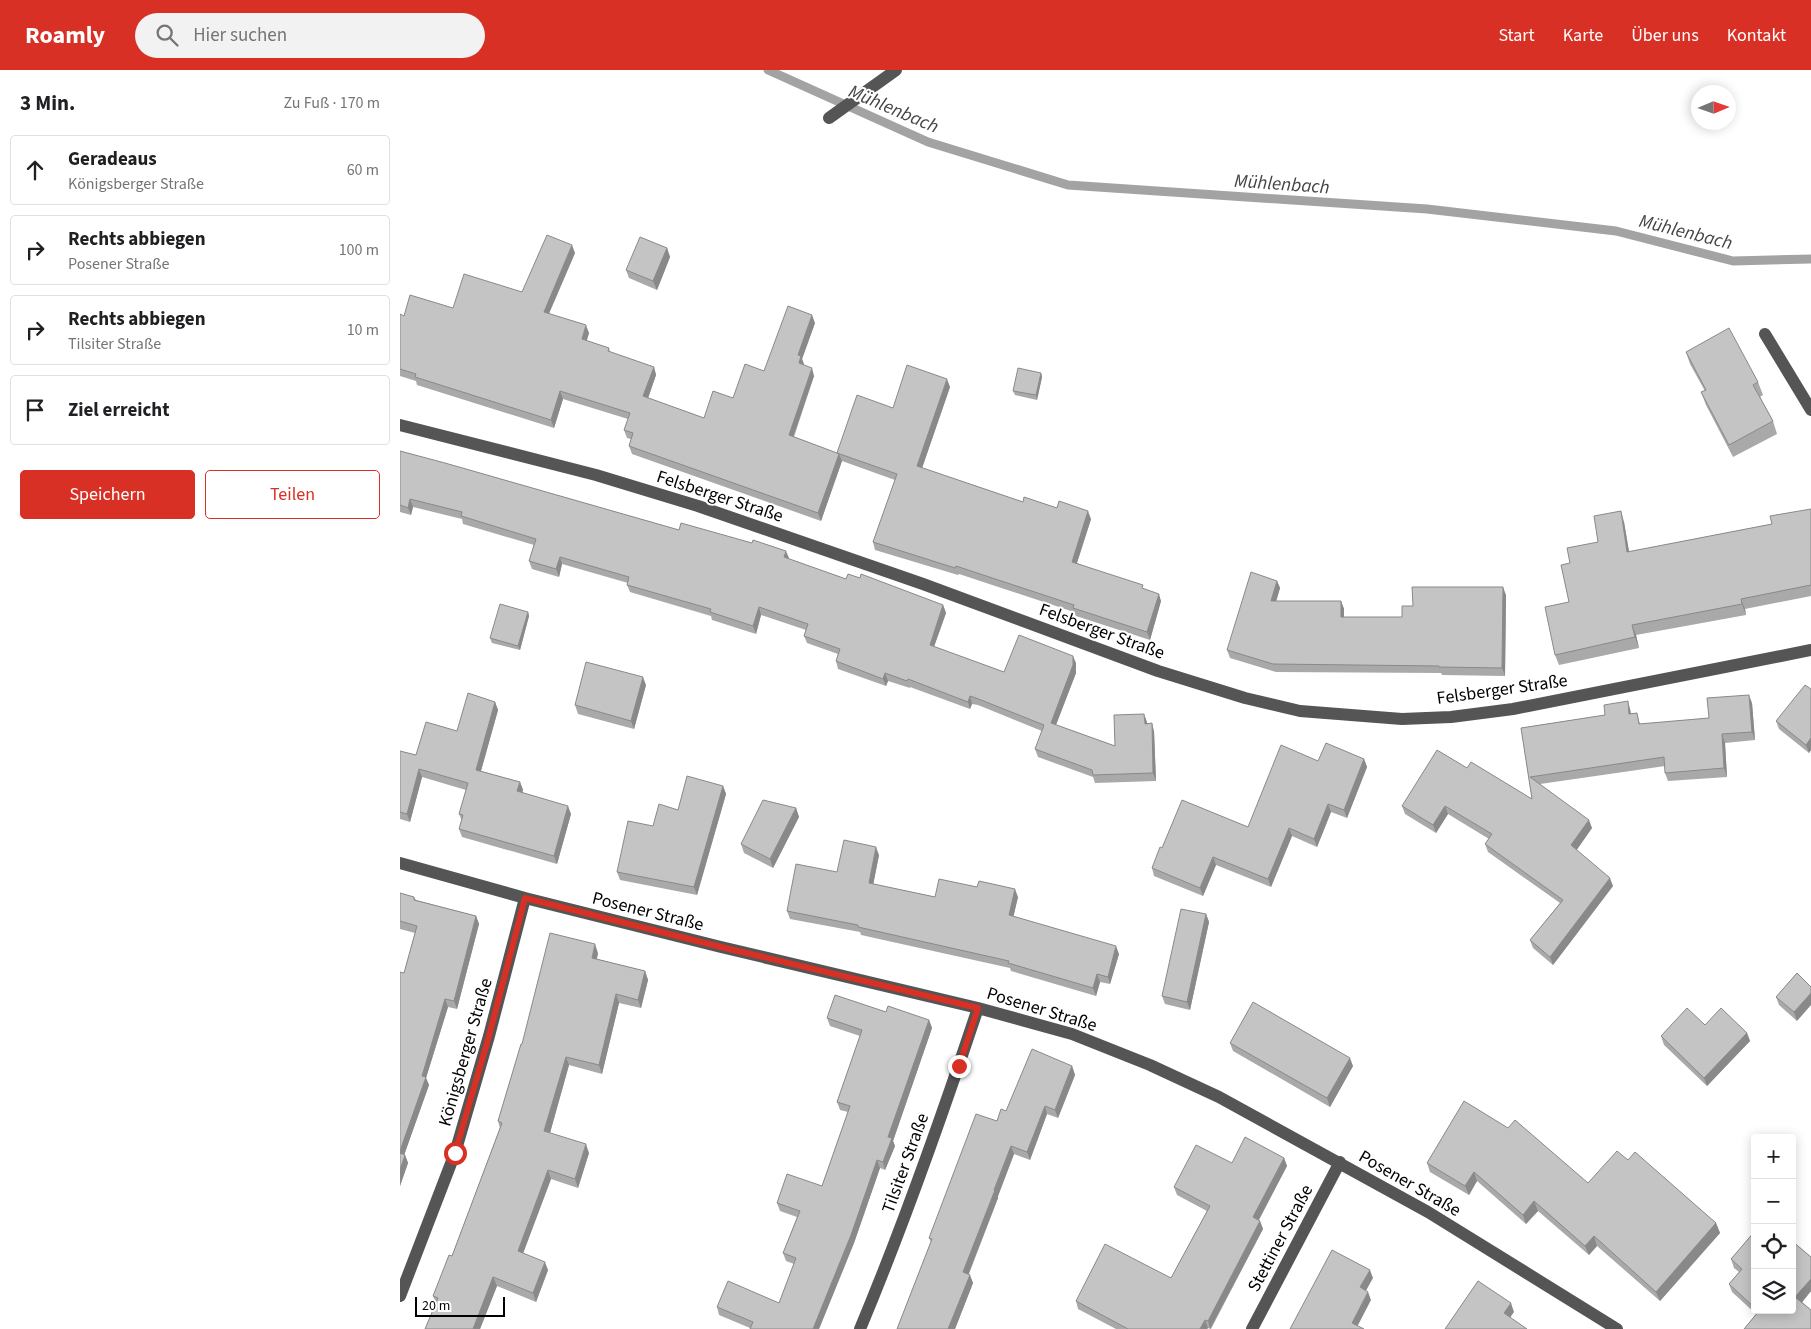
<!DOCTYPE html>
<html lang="de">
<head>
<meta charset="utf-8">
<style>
  :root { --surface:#fff; --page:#f2f2f2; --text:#202124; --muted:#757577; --line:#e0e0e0; --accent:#d93025 }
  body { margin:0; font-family:"Source Sans 3",sans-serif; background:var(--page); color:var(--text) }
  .controls { position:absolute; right:15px; bottom:15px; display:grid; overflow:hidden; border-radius:5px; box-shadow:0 2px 12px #0003 }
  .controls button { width:45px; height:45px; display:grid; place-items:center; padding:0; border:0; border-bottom:1px solid var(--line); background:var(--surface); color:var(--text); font:25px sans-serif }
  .compass { position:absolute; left:1291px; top:15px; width:45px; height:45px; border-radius:50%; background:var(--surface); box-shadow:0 2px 12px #0003; rotate:88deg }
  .scale { position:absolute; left:15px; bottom:12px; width:90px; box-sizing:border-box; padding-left:5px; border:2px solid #000; border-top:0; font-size:14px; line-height:18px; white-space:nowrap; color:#000; -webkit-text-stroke:4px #fff; paint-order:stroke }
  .stop { position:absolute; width:15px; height:15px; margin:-11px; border:4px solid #d93025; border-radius:50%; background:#fff }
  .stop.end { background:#d93025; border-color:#fff; box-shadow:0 1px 5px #0008 }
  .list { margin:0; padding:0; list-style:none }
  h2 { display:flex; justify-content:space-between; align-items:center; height:65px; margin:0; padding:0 20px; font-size:21px }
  h2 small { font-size:16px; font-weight:400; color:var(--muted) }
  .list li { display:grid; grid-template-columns:32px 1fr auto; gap:15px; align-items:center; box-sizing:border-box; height:70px; margin:0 10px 10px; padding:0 10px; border:1px solid var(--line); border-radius:5px }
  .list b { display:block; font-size:19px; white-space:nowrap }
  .list p { margin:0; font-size:16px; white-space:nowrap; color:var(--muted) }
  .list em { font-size:16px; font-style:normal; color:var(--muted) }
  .actions { display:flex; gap:10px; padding:15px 20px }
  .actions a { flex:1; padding:11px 0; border:1px solid var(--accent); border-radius:5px; text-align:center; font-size:18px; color:var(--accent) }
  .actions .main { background:var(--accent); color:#fff }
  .icon { flex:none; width:28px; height:28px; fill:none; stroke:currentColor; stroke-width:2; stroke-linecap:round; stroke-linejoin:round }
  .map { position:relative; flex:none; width:1411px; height:1259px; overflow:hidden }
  header { display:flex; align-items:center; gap:30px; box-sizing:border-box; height:70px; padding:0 25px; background:var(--accent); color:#fff }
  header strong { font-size:24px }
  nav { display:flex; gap:28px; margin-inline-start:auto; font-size:18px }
  .search { width:350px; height:45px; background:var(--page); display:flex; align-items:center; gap:12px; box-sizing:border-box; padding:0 18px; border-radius:28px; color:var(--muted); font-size:19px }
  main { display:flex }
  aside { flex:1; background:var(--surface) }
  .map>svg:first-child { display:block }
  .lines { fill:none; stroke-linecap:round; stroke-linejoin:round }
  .stream { stroke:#a3a3a3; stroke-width:9 }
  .minor { stroke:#555; stroke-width:12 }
  .wall { fill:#a9a9a9 }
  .shaded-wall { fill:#898989 }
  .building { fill:#c4c4c4; stroke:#898989 }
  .route { stroke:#d93025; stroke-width:6 }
  .labels { text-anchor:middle; stroke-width:4; stroke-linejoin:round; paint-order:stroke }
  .street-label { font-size:18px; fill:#000; stroke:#fff }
  .water-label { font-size:19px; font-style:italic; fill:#444; stroke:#fff }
</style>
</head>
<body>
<header>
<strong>Roamly</strong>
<div class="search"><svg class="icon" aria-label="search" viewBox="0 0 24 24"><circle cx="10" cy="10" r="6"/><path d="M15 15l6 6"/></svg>Hier suchen</div>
<nav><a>Start</a><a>Karte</a><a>Über uns</a><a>Kontakt</a></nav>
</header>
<main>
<aside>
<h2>3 Min.<small>Zu Fuß · 170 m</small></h2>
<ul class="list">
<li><svg class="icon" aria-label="ahead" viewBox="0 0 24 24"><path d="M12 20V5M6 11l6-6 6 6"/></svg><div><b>Geradeaus</b><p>Königsberger Straße</p></div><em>60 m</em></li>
<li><svg class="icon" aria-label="right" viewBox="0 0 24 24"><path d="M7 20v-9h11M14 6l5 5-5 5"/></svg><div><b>Rechts abbiegen</b><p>Posener Straße</p></div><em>100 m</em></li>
<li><svg class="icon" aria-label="right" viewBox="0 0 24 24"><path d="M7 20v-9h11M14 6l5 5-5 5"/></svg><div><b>Rechts abbiegen</b><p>Tilsiter Straße</p></div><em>10 m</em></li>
<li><svg class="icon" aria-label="arrive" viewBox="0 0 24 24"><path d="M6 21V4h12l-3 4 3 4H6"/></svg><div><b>Ziel erreicht</b></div></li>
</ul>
<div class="actions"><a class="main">Speichern</a><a>Teilen</a></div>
</aside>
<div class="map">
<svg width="1411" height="1259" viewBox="0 0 1411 1259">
  <rect width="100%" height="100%" fill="#fff"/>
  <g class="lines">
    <path class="stream" d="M368 0 528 72 668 115 1027 139 1216 161 1333 191 1411 189"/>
    <path class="minor" d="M429 48 496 0
      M1365 264 1411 340
      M0 355 196 405 298 436 523 514 758 601 845 628 900 641 1002 649 1051 647 1113 639 1411 580
      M0 793 125 828 321 877 578 938 672 964 750 995 819 1027 1028 1142 1217 1259
      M0 1226 55 1083 89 966 125 828
      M460 1259C504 1154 542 1046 578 938
      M852 1259 940 1092"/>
  </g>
  <path class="wall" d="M267 178 270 187 257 220 229 208 226 200Z
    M175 183 149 244 189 263 186 271 209 278 210 282 254 297 256 305 248 328 304 348 333 328 364 301 415 253 402 289 404 295 414 306 394 367 437 383 493 338 550 317 522 398 623 432 691 449 677 493 744 519 761 531 750 570 676 546 674 542 559 504 558 505 475 480 473 472 495 410 442 391 421 451 232 384 229 376 231 369 227 368 224 360 228 349 163 329 154 358 17 315 16 311 0 306V244L4 246 53 238 122 222Z
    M1286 282 1358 312 1363 325 1360 327 1373 351 1377 364 1333 387 1306 335 1301 322 1305 321 1290 294Z
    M641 303 642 307 637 330 615 325 613 321Z
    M0 381 279 460 389 488 388 489 446 509 543 535 546 543 534 577 604 602 676 593V603L656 655 715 676 747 652V654L754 661 756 711 695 713 693 707 638 687 635 679 642 661 578 635 572 634 570 639 510 617V618L488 611 486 616 438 599 436 591 438 584 407 573 404 566 406 560 361 545 356 564 312 550 311 546 230 522 227 515 228 513 162 494 159 507 132 499 129 491 134 475 63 454 62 449 13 437 11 445 0 442Z
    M1411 439V526L1345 539 1346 545 1236 565 1239 578 1159 595 1155 585 1169 532 1170 493 1224 452 1229 482 1372 454Z
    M877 511 880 518 876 531H941L944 539V547H1002L1013 536 1106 525 1105 606 1042 605 1041 603 876 602 830 588 827 580Z
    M128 542 129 546 120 580 92 573 90 568Z
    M246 615 234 659 178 644 175 635Z
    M1411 619V680L1409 683 1379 659 1376 651Z
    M95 632 98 640 81 701 120 712 123 720 122 723 171 744 157 794 62 767 59 759 62 751 59 744 66 720 22 707 10 752 0 749V681L16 685 57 661Z
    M1352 633 1355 670 1325 673 1327 707 1268 711 1265 703V696L1140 714 1192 758 1176 780 1213 816 1153 895 1133 878 1130 870 1160 833 1088 782 1085 774 1089 769 1048 744 1036 763 1005 744 1002 736 1067 698 1132 729 1121 658 1205 645 1230 639 1231 644 1237 643 1240 654 1309 648Z
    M964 689 967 697 947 748 931 742 917 777 892 766 871 817 816 795 803 826 754 806 752 798 762 778 848 757 918 691Z
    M323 716 326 724 297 825 220 810 217 802 253 756 278 740Z
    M396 738 399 747 373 798 344 783 341 774Z
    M479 785 473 814 535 827H618L613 846 719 884 710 914 700 912 696 926 611 901 610 898 461 865 460 862 390 849 387 841 437 802Z
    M0 823 14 827 16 830 76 846 79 854 57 939 48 937 26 1008 29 1015 4 1085H5L8 1093 0 1116 4 903 15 863 0 859Z
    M806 844 809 852 790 940 765 934 762 926Z
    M198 883 197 889 245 901 248 910 241 938 219 933 202 1004 169 995 150 1063 189 1083 178 1118 151 1109 123 1183 148 1200 136 1232 97 1216 80 1259H25L36 1234 33 1226 52 1186 100 1058 98 1051 122 974Z
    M1397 903V951L1379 935 1376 927Z
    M486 942 529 950 532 958 493 1071 495 1076 485 1100 480 1098 454 1173 419 1259H350V1258L319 1245 317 1237 379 1233 394 1194 386 1191 383 1183 397 1147 380 1141 377 1133 422 1116 448 1042 440 1040 437 1032 460 966 430 956 427 948Z
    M1305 955 1347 963 1350 971 1307 1016 1264 975 1261 966Z
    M830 973 953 996 930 1037 833 981Z
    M672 996 675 1005 658 1048 647 1044 630 1090 614 1084 598 1126V1128L569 1204 573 1213 555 1259H497L531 1172 529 1168 597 1051 606 1041Z
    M884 1088 887 1096 859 1150 863 1159 811 1259 808 1258 807 1259H716L678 1239 676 1231 771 1208 807 1141 777 1125 774 1117 832 1093Z
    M1228 1090 1316 1153 1320 1163 1260 1231 1197 1176 1189 1185 1138 1141 1126 1154 1077 1111 1069 1125 1030 1102 1027 1093 1188 1113Z
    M1355 1161V1240H1392V1171L1411 1187V1221L1402 1232 1411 1240V1259H1344L1356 1244 1332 1222 1329 1214 1339 1202 1334 1198 1331 1189Z"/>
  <path class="shaded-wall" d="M172 175 175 183 146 250 144 242Z
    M267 178 270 187 257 220 253 211Z
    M412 245 415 253 402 289 404 294 402 301 399 293 398 285Z
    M186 255 189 263 185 277 182 269Z
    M254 297 256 305 246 334 243 326Z
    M412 298 414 306 391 373 389 365Z
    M641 303 642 307 637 330 636 325Z
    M547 309 550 317 520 404 517 396Z
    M160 321 163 329 154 358 151 350Z
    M439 384 442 391 421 451 418 443Z
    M10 429 13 437 11 445 8 438Z
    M688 441 691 449 675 499 672 492Z
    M1221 441 1224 452 1231 493 1227 482Z
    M386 481 389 488 386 495 384 487Z
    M160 487 162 494 159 507 156 499Z
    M877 511 880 518 874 539 871 531Z
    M1103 517 1106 525 1105 606 1102 598Z
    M759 524 761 531 750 570 747 562Z
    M1341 529 1345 539 1346 545 1342 534Z
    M941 531 944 539V555L941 547Z
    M543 535 546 543 532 582 530 575Z
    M359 537 361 545 356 564 353 556Z
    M128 542 129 546 120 580 118 576Z
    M1232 555 1236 565 1239 578 1235 567Z
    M673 586 676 593V603L654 660 651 653Z
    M485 603 488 611 486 616 483 609Z
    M243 607 246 615 234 659 231 651Z
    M1349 625 1352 633 1355 670 1352 662Z
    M570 626 572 634 570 639 568 632Z
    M1228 631 1230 639 1232 652 1229 644Z
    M95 632 98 640 79 708 76 700Z
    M744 644 747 652V661L745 654Z
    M752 653 754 661 756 711 753 703Z
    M1322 664 1325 673 1327 707 1324 698Z
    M1411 668V680L1409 683 1406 675Z
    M964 689 967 697 947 748 944 740Z
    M19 699 22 707 10 752 7 744Z
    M120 712 123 720 120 729 117 721Z
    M323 716 326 724 297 825 294 817Z
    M928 734 931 742 917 777 914 769Z
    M168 736 171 744 157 794 154 786Z
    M1045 736 1048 744 1036 763 1033 755Z
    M396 738 399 747 373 798 370 789Z
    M1189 750 1192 758 1174 784 1171 775Z
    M889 758 892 766 871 817 868 809Z
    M476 777 479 785 472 821 469 813Z
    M813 787 816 795 803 826 800 818Z
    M1210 808 1213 816 1153 895 1150 887Z
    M615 819 618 827 612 853 609 845Z
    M806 844 809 852 790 940 787 932Z
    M76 846 79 854 57 939 54 931Z
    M195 874 198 883 195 896 192 888Z
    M716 876 719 884 710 914 708 907Z
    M245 901 248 910 241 938 238 930Z
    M697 904 700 912 696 926 693 918Z
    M1411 923V935L1397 951 1394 942Z
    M216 924 219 933 202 1004 199 995Z
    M45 929 48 937 26 1008 29 1015 2 1091 0 1085V1081Z
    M529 950 532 958 493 1071 495 1076 485 1100 483 1092 488 1067Z
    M1347 963 1350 971 1307 1016 1304 1008Z
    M166 987 169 995 148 1070 144 1061Z
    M950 988 953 996 930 1037 927 1028Z
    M672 996 675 1005 658 1048 655 1040Z
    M645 1036 647 1044 630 1090 627 1082Z
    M186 1074 189 1083 178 1118 175 1109Z
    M611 1076 614 1084 598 1126V1128L566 1210 563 1202Z
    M5 1085 8 1093 0 1116V1100Z
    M884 1088 887 1096 856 1155 853 1147Z
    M477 1090 480 1098 454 1173 419 1259H413Z
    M148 1100 151 1109 121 1189 118 1181Z
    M1074 1102 1077 1111 1069 1125 1065 1116Z
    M1134 1131 1138 1141 1126 1154 1123 1145Z
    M860 1151 863 1159 810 1259 808 1251Z
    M1316 1153 1320 1163 1260 1231 1256 1222Z
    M1194 1166 1197 1176 1189 1185 1185 1176Z
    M145 1192 148 1200 136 1232 133 1223Z
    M970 1200 973 1208 963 1226 960 1217Z
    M570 1205 573 1213 555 1259H548Z
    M93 1207 97 1216 80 1259H73Z
    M1411 1209V1221L1399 1236 1395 1227Z
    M968 1222 971 1230 956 1259 952 1253Z
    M1111 1233 1114 1242 1107 1252 1104 1243Z
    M805 1250 808 1258 807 1259H800Z"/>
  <path class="building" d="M147 165 172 175 144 242 186 255 182 269 209 278 208 281 254 297 243 326 304 348 313 321 333 328 345 294 364 301 388 236 412 245 398 285 401 286 399 293 412 298 389 365 437 383 457 325 493 338 507 295 547 309 517 396 623 432 624 427 657 438 659 431 688 441 672 492 743 515 742 518 759 524 747 562 673 538 674 535 556 496 555 498 473 472 497 404 437 383 439 384 418 443 229 376 233 363 224 360 230 343 160 321 151 350 15 307 16 304 0 299V244L4 246 10 225 53 238 64 204 122 222Z
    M240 167 267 178 253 211 226 200Z
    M1329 258 1358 312 1353 315 1373 351 1329 375 1301 322 1306 320 1286 282Z
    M618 298 641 303 636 325 613 321Z
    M0 381 45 393 279 460 281 453 352 473 353 470 386 481 384 487 446 509 448 504 460 508 461 504 543 535 530 575 604 602 619 565 673 586V595L651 653 715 676 714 645 744 644 745 654 752 653 753 703 693 705 692 700 635 679 644 655 576 628 570 626 568 632 508 609 507 611 485 603 483 609 436 591 440 579 404 566 408 554 359 537 353 556 310 542 311 539 227 515 229 507 160 487 156 499 129 491 136 469 61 446 62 442 10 429 8 438 0 435Z
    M1411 439V515L1341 529 1342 534 1232 555 1235 567 1155 585 1145 537 1169 532 1161 495 1170 493 1167 478 1198 472 1194 446 1221 441 1227 482 1372 454 1370 446Z
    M851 502 877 511 871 531H941V547H1002V536H1013L1012 517H1103L1102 598 1039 597V596L873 594 827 580Z
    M100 534 128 542 118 576 90 568Z
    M186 592 243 607 231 651 175 635Z
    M1405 615 1411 619V668L1406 675 1376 651Z
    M68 623 95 632 76 700 120 712 117 721 168 736 154 786 59 759 63 745 59 744 68 713 19 699 7 744 0 742V681L16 685 26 652 57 661Z
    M1349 625 1352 662 1322 664 1324 698 1265 703 1264 687 1130 707 1189 750 1171 775 1210 808 1150 887 1130 870 1163 830 1085 774 1092 764 1045 736 1033 755 1002 736 1037 680 1067 698 1071 692 1132 729 1121 658 1205 645 1204 635 1228 631 1229 644 1237 643 1239 654 1309 648 1307 628Z
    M926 673 964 689 944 740 928 734 914 769 889 758 868 809 813 787 800 818 752 798 760 777 762 778 782 730 848 757 881 675 918 691Z
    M287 706 323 716 294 817 217 802 228 751 253 756 259 734 278 740Z
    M363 730 396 738 370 789 341 774Z
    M444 770 476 777 469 813 535 827 539 809 577 817 579 811 615 819 609 845 716 876 708 907 697 904 693 918 608 893 609 891 458 857V855L387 841 396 794 437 802Z
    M0 823 14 827V830L76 846 54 931 45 929 22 1006 26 1007 0 1081V902L4 903 17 856 0 851Z
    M781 839 806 844 787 932 762 926Z
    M150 863 195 874 192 888 245 901 238 930 216 924 199 995 166 987 144 1061 186 1074 175 1109 148 1100 118 1181 145 1192 133 1223 93 1207 73 1259H25L38 1228 33 1226 49 1185 52 1186 102 1053 98 1051 121 974H122Z
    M1397 903 1411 917V923L1394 942 1376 927Z
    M435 925 486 942 488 936 529 950 488 1067 492 1068 483 1092 477 1090 451 1165 413 1259H350L353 1252 317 1237 328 1211 379 1233 396 1188 383 1183 400 1141 377 1133 387 1104 422 1116 450 1036 437 1032 462 960 427 948Z
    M853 932 950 988 927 1028 830 973Z
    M1287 938 1305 955 1321 938 1347 963 1304 1008 1261 966Z
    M632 979 672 996 655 1040 645 1036 627 1082 611 1076 594 1120H595L563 1202 570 1205 548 1259H497L532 1169 529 1168 576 1044 597 1051 601 1039 606 1041Z
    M1064 1031 1108 1058 1115 1050 1188 1113 1217 1081 1228 1090 1235 1082 1316 1153 1256 1222 1194 1166 1185 1176 1134 1131 1123 1145 1074 1102 1065 1116 1027 1093Z
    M845 1067 884 1088 853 1147 860 1151 808 1251 805 1250 800 1259H728L676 1231 705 1174 771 1208 810 1136 774 1117 796 1075 832 1093Z
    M0 1083 5 1085 0 1100Z
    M1355 1161V1238L1329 1214 1342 1199 1331 1189Z
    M1392 1171 1411 1187V1209L1395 1227 1411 1240V1259H1344L1359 1241 1358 1240H1392Z
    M932 1180 970 1200 960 1217 968 1222 952 1253 964 1259H890Z
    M1078 1211 1111 1233 1104 1243 1127 1259H1045Z"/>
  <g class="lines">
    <path class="route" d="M55 1083 89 966 125 828 321 877 578 938 559 996"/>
  </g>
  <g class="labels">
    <g class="street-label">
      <text transform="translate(320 426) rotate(18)" y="6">Felsberger Straße</text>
      <text transform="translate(702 561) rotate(20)" y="6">Felsberger Straße</text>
      <text transform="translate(1102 619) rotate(-8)" y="6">Felsberger Straße</text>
      <text transform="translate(248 841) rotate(14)" y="6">Posener Straße</text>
      <text transform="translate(642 939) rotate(17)" y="6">Posener Straße</text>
      <text transform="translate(65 982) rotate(-74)" y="6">Königsberger Straße</text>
      <text transform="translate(505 1093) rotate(-70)" y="6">Tilsiter Straße</text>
      <text transform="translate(1010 1113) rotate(30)" y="6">Posener Straße</text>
      <text transform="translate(880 1168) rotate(-62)" y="6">Stettiner Straße</text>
    </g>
    <g class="water-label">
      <text transform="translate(494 38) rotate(23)" y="7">Mühlenbach</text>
      <text transform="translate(882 113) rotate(4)" y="7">Mühlenbach</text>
      <text transform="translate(1286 161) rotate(14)" y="7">Mühlenbach</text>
    </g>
  </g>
</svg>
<div class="controls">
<button>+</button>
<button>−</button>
<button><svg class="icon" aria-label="locate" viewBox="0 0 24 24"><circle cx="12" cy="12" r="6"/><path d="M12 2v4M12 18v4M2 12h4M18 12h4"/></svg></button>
<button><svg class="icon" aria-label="layers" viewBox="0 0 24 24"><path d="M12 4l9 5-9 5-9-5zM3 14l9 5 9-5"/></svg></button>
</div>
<svg class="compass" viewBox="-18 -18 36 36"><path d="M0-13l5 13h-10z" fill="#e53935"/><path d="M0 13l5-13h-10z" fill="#757577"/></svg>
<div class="scale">20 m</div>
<div class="stop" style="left:55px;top:1083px"></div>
<div class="stop end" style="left:559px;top:996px"></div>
</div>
</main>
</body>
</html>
